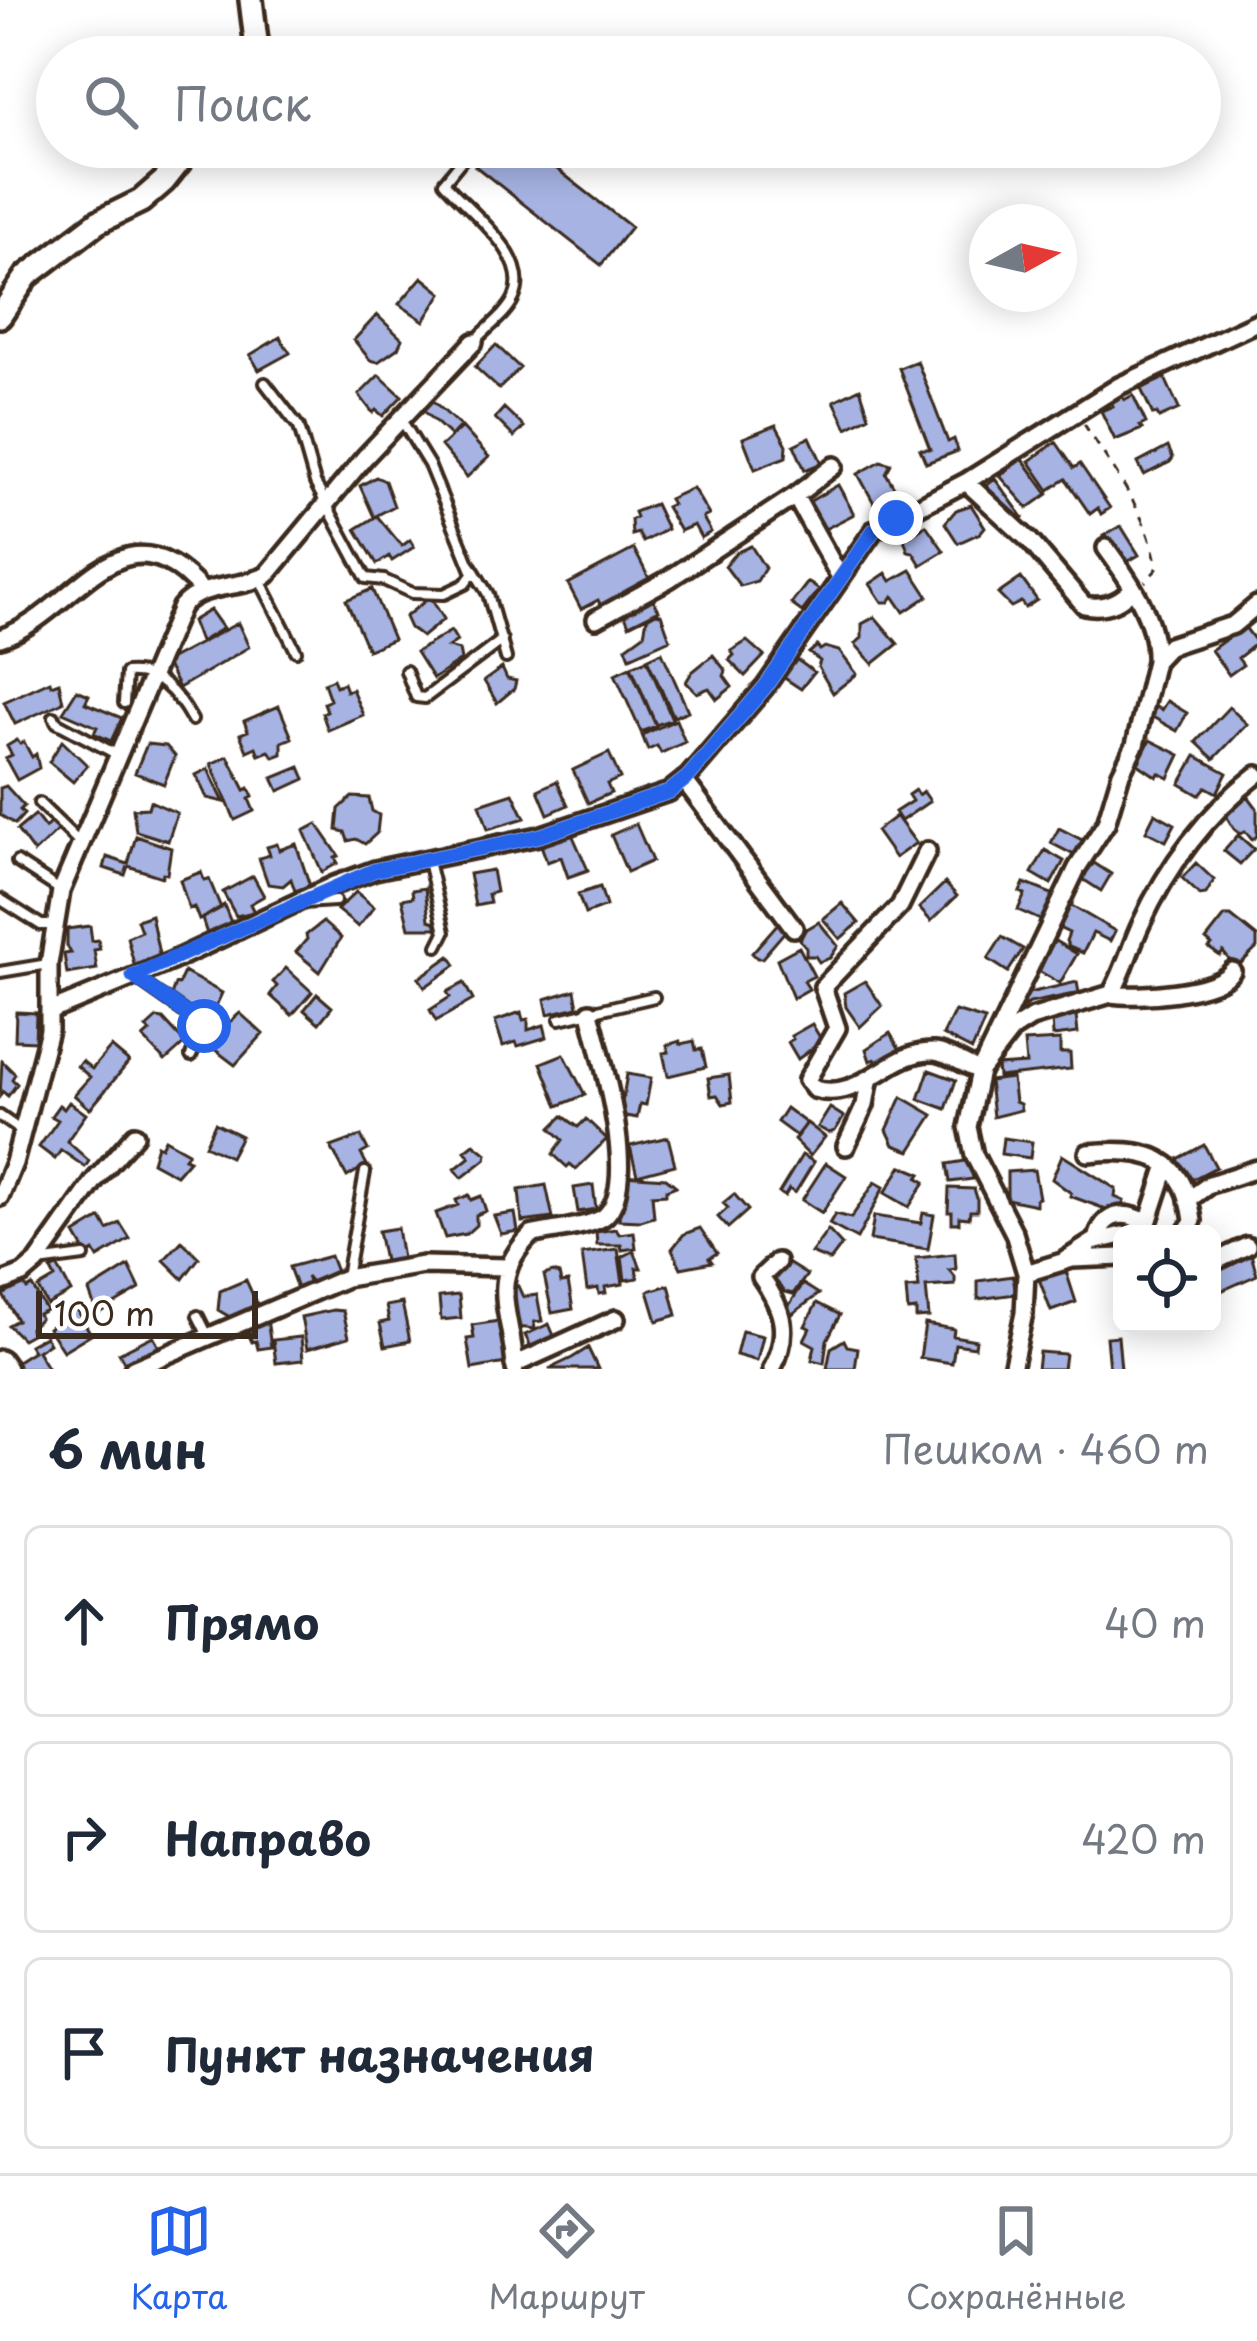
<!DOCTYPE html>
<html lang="ru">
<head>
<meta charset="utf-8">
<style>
  :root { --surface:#fff; --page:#f2f2f3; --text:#1f2937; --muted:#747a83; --line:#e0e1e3; --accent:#2563eb }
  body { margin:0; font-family:"Playpen Sans",sans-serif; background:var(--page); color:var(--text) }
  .controls { position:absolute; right:36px; bottom:36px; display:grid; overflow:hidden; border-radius:18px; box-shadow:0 6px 30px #0003 }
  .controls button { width:108px; height:108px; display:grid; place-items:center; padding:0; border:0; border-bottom:3px solid var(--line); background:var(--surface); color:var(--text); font:60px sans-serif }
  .compass { position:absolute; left:969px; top:204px; width:108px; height:108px; border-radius:50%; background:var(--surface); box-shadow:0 6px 30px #0003; rotate:82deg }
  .scale { position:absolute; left:36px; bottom:30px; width:222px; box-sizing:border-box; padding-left:12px; border:6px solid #3b2a1e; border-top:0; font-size:33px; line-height:42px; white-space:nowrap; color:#3b2a1e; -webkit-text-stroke:9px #fff; paint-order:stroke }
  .stop { position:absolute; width:36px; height:36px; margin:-27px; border:9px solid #2563eb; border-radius:50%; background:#fff }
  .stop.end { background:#2563eb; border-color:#fff; box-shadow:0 3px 12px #0008 }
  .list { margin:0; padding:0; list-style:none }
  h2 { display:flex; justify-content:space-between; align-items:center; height:156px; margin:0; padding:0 48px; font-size:51px }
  h2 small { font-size:39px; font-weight:400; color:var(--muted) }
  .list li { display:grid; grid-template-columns:78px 1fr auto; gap:36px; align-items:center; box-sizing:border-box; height:192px; margin:0 24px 24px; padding:0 24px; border:3px solid var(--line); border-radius:18px }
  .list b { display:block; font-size:45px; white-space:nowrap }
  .list em { font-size:39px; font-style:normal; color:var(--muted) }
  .icon { flex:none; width:66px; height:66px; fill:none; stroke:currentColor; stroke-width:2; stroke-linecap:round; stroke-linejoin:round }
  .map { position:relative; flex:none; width:1257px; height:1369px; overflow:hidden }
  .search { position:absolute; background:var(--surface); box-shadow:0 6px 30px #0003; left:36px; right:36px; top:36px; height:132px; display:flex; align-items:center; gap:30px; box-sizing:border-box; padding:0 42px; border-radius:66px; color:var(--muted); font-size:45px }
  .sheet { height:804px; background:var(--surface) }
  nav { display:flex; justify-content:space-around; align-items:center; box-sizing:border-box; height:168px; border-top:3px solid var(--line); background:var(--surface); font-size:33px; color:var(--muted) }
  nav a { display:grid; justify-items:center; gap:6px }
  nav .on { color:var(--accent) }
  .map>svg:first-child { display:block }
  .building { fill:#a6b3e3; stroke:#3b2a1e; stroke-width:3 }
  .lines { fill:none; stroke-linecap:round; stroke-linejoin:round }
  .service-casing { stroke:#3b2a1e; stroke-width:16 }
  .minor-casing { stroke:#3b2a1e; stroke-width:24 }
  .tertiary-casing { stroke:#3b2a1e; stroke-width:30 }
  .path { stroke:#3b2a1e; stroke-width:3; stroke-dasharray:9 9; stroke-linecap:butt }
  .service { stroke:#fff; stroke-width:8 }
  .minor { stroke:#fff; stroke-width:15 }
  .tertiary { stroke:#fff; stroke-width:21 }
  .route { stroke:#2563eb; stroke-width:15 }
</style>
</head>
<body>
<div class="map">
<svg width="1257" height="1369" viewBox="0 0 1257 1369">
  <rect width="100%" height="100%" fill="#fff"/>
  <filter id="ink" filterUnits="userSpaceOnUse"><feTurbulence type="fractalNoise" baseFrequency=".00833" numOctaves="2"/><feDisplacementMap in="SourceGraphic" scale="24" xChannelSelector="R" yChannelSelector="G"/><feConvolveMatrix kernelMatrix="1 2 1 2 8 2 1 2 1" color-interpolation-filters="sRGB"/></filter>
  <g filter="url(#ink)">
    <path class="building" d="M490 147H529L631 227 601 265 475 166Z
      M422 277 442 293 424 321 399 304Z
      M377 315 402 339 398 348 378 362 370 360 354 340Z
      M280 337 290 353 259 370 250 355Z
      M496 345 520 368 499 389 475 367Z
      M917 361 948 442 954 439 958 451 926 463 920 449H930L899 368Z
      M379 375 402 396 383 416 376 410 373 413 359 395Z
      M1165 378 1179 409 1159 418 1157 414 1153 415 1141 389Z
      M860 388 869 416 847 428 834 401Z
      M1120 392 1124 400 1133 395 1146 423 1140 426 1142 429 1115 440 1101 411 1113 406 1109 398Z
      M432 400 460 426 451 436 423 410Z
      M504 408 524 427 514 437 495 418Z
      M776 425 787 445 786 457 755 469 743 438Z
      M462 427 489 457 467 477 441 446Z
      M810 437 822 463 805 470 794 445Z
      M1056 442 1074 468 1080 464 1110 508 1101 514 1098 508 1090 514 1066 479 1049 490 1029 461Z
      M1168 447 1173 458 1170 462 1144 475 1138 463Z
      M1022 458 1048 494 1028 508 1000 476Z
      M881 461 891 464 886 473 904 505 880 514 858 474Z
      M376 477 385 481 394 506 374 517 360 486Z
      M995 479 1023 517 1014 523 983 488Z
      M838 485 854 514 821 531 807 503Z
      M693 488 709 515 703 518 711 532 701 538 694 525 680 531 666 507 672 504 669 499Z
      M655 504 667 529 643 542 638 533 632 535 631 520 636 517 634 512Z
      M971 505 985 527 980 533 958 543 945 523 956 510Z
      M377 516 402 546 410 540 414 547 392 561 389 556 377 564 356 529Z
      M926 525 944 551 921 565 913 552 908 551 904 539Z
      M1121 526 1139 555 1120 566 1103 536Z
      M751 546 765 568 757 581 740 586 725 566 735 553Z
      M634 549 650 580 601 606 598 600 581 609 568 584Z
      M911 570 928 596 904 612 893 596 889 602H882L870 584 886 573 891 581Z
      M1021 578 1037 600 1025 608 1021 602 1011 607 998 594Z
      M808 582 819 590 802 612 791 604Z
      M372 589 393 639 368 650 346 600Z
      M430 597 444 619 422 637 410 628 405 617Z
      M653 599 659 610 629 625 624 613Z
      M210 610 223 628 200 642 192 621Z
      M656 613 661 614 670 639 630 657 626 647 644 634 647 618Z
      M875 617 898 644 873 664 855 644 862 638V624Z
      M238 623 249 647 179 688 165 662Z
      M1244 626 1257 643 1238 658 1243 665 1229 675 1211 650Z
      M451 631 457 641 448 647 459 650 461 660 433 679 416 652Z
      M747 641 764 656 745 676 729 660 734 655 731 651Z
      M817 646 820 650 825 647 839 651 857 674 833 693 818 667 820 661 809 653Z
      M662 652 688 711 674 717 647 659Z
      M713 655 726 671 724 676 732 687 717 699 709 688 697 693 686 682 692 672Z
      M796 659 814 672 801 689 783 677Z
      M647 660 672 719 656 725 631 666Z
      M630 667 656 726 641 732 615 674Z
      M502 668 507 679 516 681 514 689 497 703 484 681Z
      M333 679 336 686 343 683 346 691 352 689 363 715 328 730 322 713 327 711 324 703 330 700 324 683Z
      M50 681 51 685 59 682 63 702 15 724 4 702Z
      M77 690 89 695 85 703 122 718 111 741 94 733 97 727 63 712Z
      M1167 701 1187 713 1177 731 1149 715 1154 706 1161 710Z
      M279 706 292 738 282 742V754L274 757 269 751 259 755 256 747 247 751 240 734 248 731 244 721Z
      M1229 707 1247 724 1214 759 1196 742Z
      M676 720 685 742 661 753 657 746 648 750 642 735Z
      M17 740 20 744 24 742 32 757 36 754 39 768 17 780 5 758 12 755 7 746Z
      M1150 740 1180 755 1169 778 1159 773 1157 777 1138 764Z
      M62 741 87 765 73 782 49 762Z
      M147 744 166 746 175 756 164 784 135 773Z
      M609 753 620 778 607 784 611 793 588 803 573 770Z
      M228 756 245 790 249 788 253 797 249 799 254 811 235 820 211 764Z
      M1196 756 1227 773 1217 793 1206 787 1199 795 1180 784Z
      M300 767 305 779 279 791 273 778Z
      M208 769 224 802 207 798 196 775Z
      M557 781 568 805 548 814 538 790Z
      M6 786 24 806 20 810 24 814 15 824 0 815V788Z
      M915 790 918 795 923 791 930 801 901 821 895 812 912 801 908 795Z
      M513 793 525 818 488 829 480 804Z
      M1248 796 1257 808V836L1252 840 1245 831 1240 834 1234 829 1225 814Z
      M352 797 369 798 372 811 379 815 377 833 365 844 356 839 348 841 345 832 337 830 339 809Z
      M150 801 177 813 168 841 136 831 133 809 148 808Z
      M1155 813 1175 824 1166 841 1146 831Z
      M35 815 45 828 51 822 58 830 34 853 17 830Z
      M896 816 916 843 895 858 876 831Z
      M317 824 339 856 335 858 338 863 322 872 304 831Z
      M636 824 652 861 627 872 611 835Z
      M1059 828 1084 841 1076 856 1051 843Z
      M572 834 588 870 568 877 561 857 547 862 541 845Z
      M1238 835 1254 849 1240 864 1224 851Z
      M136 836 171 848 167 874 163 873 162 877 128 866 125 875 104 868 107 857 128 864Z
      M277 844 279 850 296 844 310 886 295 891 291 879 283 886 268 884 259 858 270 855 267 847Z
      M1045 850 1064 861 1051 884 1032 873Z
      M1094 863 1111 874 1101 891 1081 878Z
      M1196 863 1214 880 1206 894 1200 895 1182 878Z
      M492 870 496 892 488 894 490 903 475 906 469 874Z
      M201 872 204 880 209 879 221 908 199 920 194 907 189 909 180 880Z
      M253 876 264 896 250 904 254 912 236 916 223 892Z
      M945 883 957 896 931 921 919 908Z
      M1024 883 1057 896 1047 923 1018 910 1025 894 1020 892Z
      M600 887 606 906 585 914 578 894Z
      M425 888 429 920 435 922 437 928H409L402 899 413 897 412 890Z
      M356 892 374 907 358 927 337 910Z
      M842 903 859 923 840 939 823 919Z
      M224 905 232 925 207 934 202 919Z
      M1070 905 1115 931 1110 941 1093 933 1083 953 1069 947 1066 941 1069 933 1059 928Z
      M151 915 160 959 135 968 127 937 141 931 137 920Z
      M1225 916H1231L1257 937V948L1236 968 1223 952 1220 956 1209 948 1212 945 1206 940Z
      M323 922 341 938 320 972 296 952 307 939 306 935Z
      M779 922 787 929 762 958H757L752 953Z
      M819 922 838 946 830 958 819 962 815 956H806V947L800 940 805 930Z
      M90 926 92 941 98 940 100 949 94 950 97 969 67 974 64 954 71 953 67 946V929Z
      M1002 937 1023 949 1008 972 988 959Z
      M1055 941 1077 954 1060 983 1035 969Z
      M799 947 814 976 804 981 809 989 793 998 777 959Z
      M450 956 456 965 425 987 419 978Z
      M286 968 312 992 292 1015 270 995 277 986 273 982Z
      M184 972 222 993 210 1019 170 999 175 984 178 985Z
      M865 981 882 1006 860 1027 846 1007 844 993Z
      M1077 982 1079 993 1030 1003 1019 1009 1024 994Z
      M464 983 473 1000 436 1021 430 1010 450 997 447 992Z
      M575 990 578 1007 548 1014 545 999Z
      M317 994 332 1007 319 1023 304 1010Z
      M955 1011 985 1020 972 1050 943 1035Z
      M16 1012 36 1013 35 1041 15 1040Z
      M521 1012 523 1020 528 1019V1030L544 1025 547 1037 518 1046 516 1042 503 1046 495 1021Z
      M240 1013 263 1034 235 1065 206 1043Z
      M1076 1016 1078 1033 1053 1036 1052 1019Z
      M157 1018 163 1019 185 1043 165 1061 143 1038 150 1032 146 1028Z
      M812 1024 822 1041 798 1059 788 1042 793 1039 791 1036Z
      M890 1033 902 1053 880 1066 875 1059 870 1061 866 1049Z
      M1060 1040V1053H1070L1071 1069 998 1077 997 1066 1026 1064 1024 1042Z
      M680 1041 681 1044 694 1041 696 1050 702 1049 706 1067 668 1076 663 1053 669 1052 667 1045Z
      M111 1047 129 1062 90 1109 74 1095 90 1077 77 1066 82 1061 92 1069Z
      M564 1054 585 1095 558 1106 541 1063Z
      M2 1061 15 1074 12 1079 17 1084 8 1096 3 1092 0 1096Z
      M929 1070 956 1080 946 1109 919 1099Z
      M627 1074 651 1078 646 1105 640 1104 637 1118 620 1115Z
      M729 1075 732 1102 723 1104 717 1095 711 1096 708 1078Z
      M1012 1078 1015 1102 1020 1104 1021 1110 993 1117 989 1081Z
      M902 1097 933 1115 910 1151 894 1145 887 1130Z
      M69 1102 86 1114 67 1141 89 1161 85 1167 61 1150 55 1159 39 1147 58 1120 51 1116 59 1105 64 1109Z
      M786 1108 806 1123 796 1136 777 1122Z
      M830 1108 844 1117 835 1131 829 1133 818 1127Z
      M563 1116 578 1127 586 1119 607 1139 576 1169 570 1164 567 1167 553 1154 563 1140 551 1128Z
      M215 1123 241 1136 230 1157 205 1145Z
      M807 1123 825 1137 810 1156 794 1140Z
      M361 1136 368 1150 361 1154 367 1165 347 1177 331 1147Z
      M668 1137 675 1165 637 1175 630 1146Z
      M1003 1138 1032 1142 1030 1158 1001 1154Z
      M165 1139 188 1152 184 1158 189 1160 176 1175 152 1162 157 1145 161 1147Z
      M474 1144 487 1154 486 1159 462 1178 455 1169 470 1157 465 1151Z
      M1204 1145 1216 1167 1189 1181 1178 1159Z
      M802 1155 814 1162 795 1193 789 1189 785 1196 779 1193Z
      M1062 1155 1116 1189 1115 1197 1124 1201 1119 1214 1070 1196 1071 1193 1052 1179Z
      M971 1160 973 1179 950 1182 947 1164Z
      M826 1163 846 1176 822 1213 802 1200Z
      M902 1166 921 1174 918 1178 925 1182 909 1207 885 1193Z
      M1034 1170 1039 1198 1036 1199V1205L1007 1199V1172Z
      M622 1175 666 1178 676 1186 666 1190V1194L652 1195 654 1217 641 1221 619 1220Z
      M875 1182 884 1187 857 1239 829 1224 835 1214 851 1218Z
      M546 1185 553 1218 522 1222 519 1190Z
      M593 1185 596 1209 578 1212 574 1188Z
      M949 1188 974 1189 977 1198V1211H970L969 1218 959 1217V1223H952V1212H948Z
      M734 1194 748 1210 728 1228 718 1217 728 1208 723 1203Z
      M469 1195 471 1200 481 1196 486 1211 476 1215V1225L466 1234 445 1238 436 1213 458 1205 456 1200Z
      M515 1213 518 1231 501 1234 494 1216Z
      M923 1213 934 1215 928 1249 870 1240 874 1216 921 1223Z
      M101 1218 108 1230 120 1223 130 1239 98 1258 94 1251 87 1255 75 1234Z
      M397 1228 402 1259 384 1261 378 1231Z
      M700 1228 717 1253 709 1258 712 1262 681 1268 672 1249 684 1234Z
      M616 1229 619 1234 634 1232 636 1248 622 1250 621 1245H597L596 1232Z
      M828 1230 842 1245 830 1261 811 1253Z
      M182 1241 199 1258 183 1279 164 1260Z
      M618 1249 623 1284 605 1287 606 1293 599 1294 598 1288 587 1290 582 1254Z
      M634 1251 641 1268H636L638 1278 625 1280 622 1257Z
      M1250 1251 1257 1275 1221 1291 1212 1268Z
      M955 1254 956 1269 949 1270 955 1277V1285L926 1287 929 1317 916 1318V1310L908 1311 906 1289 919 1288 916 1258Z
      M330 1256 336 1272 312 1284 306 1277 310 1287 298 1291 289 1267Z
      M786 1262 807 1275 793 1294 785 1292 775 1280Z
      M1064 1265 1076 1302 1051 1311 1039 1279Z
      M57 1266 71 1292 47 1305 38 1288 55 1278 51 1270Z
      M129 1266 140 1289 97 1314 89 1291Z
      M553 1272 559 1274 561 1283 568 1282 573 1309 552 1313 544 1275Z
      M1013 1276 1016 1294 978 1299V1281Z
      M246 1280 257 1304 230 1317 218 1310 220 1291Z
      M24 1284 27 1289 32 1286 46 1310 38 1314 40 1318 30 1328 31 1334 22 1339 8 1325 17 1320 3 1295Z
      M803 1284 819 1294 791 1315 786 1310Z
      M669 1285 677 1315 657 1321 648 1291Z
      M518 1286 523 1297 537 1295 542 1321 534 1322 535 1329 516 1327 510 1287Z
      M459 1295 461 1318 441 1320 439 1297Z
      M402 1303 410 1341 385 1346 380 1323 389 1321 386 1306Z
      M817 1303 840 1315 827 1340 824 1363 812 1360 815 1346 804 1340 810 1328 805 1326Z
      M75 1307 91 1334 63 1351 48 1328Z
      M333 1310 343 1311 349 1337 307 1349 301 1317Z
      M267 1319 271 1347 258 1349 256 1341 252 1342 246 1329Z
      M499 1321 506 1363 472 1369 467 1339 474 1338 472 1325Z
      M549 1324 555 1338 532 1349 525 1335Z
      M925 1324 954 1329 953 1336 976 1340 975 1347 955 1344 952 1363 920 1358Z
      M742 1331 763 1336 757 1361 736 1355Z
      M45 1336 49 1343 37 1351 48 1369H18L14 1363 33 1351 29 1345Z
      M153 1336 160 1349 126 1366 119 1353Z
      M1118 1336 1121 1369H1109L1106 1337Z
      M301 1337 303 1360 276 1363 273 1340Z
      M844 1340 847 1346 858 1348 855 1369H827L831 1348Z
      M588 1348 598 1369H549L572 1358Z
      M1039 1352 1065 1354 1063 1369H1037Z"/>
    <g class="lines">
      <defs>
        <path id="service" d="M466 155 444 182C469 212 533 256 514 298 507 314 487 328 475 341
          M265 383 299 427 315 483 366 578 384 580 412 593 444 594 465 584 473 573 429 465 402 421
          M471 566 488 594 506 658
          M260 580 296 651
          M406 671 416 697 425 698 502 640
          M124 703 126 673C158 670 177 693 192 720
          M54 717 56 722 116 754
          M39 803 80 843
          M428 861 445 932 438 946
          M17 862 60 890
          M0 899 41 925H54
          M302 903 335 901
          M0 972 48 964
          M134 977 204 1026 191 1056
          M560 1019 654 997
          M0 1116 20 1130
          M38 1262 84 1256
          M346 1277 365 1172
          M198 1316 208 1336"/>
        <path id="minor" d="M966 482 1030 541 1084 605C1103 609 1120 603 1133 588
          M795 496 834 466
          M1106 548C1130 581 1157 619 1155 661
          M596 619 669 579 795 496 840 577
          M0 638C75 615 121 496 203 592
          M684 780 794 928
          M927 851 900 906 823 987 837 1028 807 1080 814 1089C862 1103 889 1050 934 1052 948 1053 966 1066 980 1071L1012 1030 1031 1018 1111 994C1124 972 1130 947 1141 924 1167 867 1207 813 1257 775
          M1111 994C1139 998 1215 993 1232 971
          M51 1011 172 961 334 885 375 870 539 836 669 792 688 777 765 687 874 530 966 482 1119 386 1257 322
          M846 1146 865 1105 869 1082
          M1088 1153C1145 1147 1185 1155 1193 1221L1184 1234
          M0 1197 14 1163 49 1030V964L61 891 181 607C201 582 240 590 267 575L365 457 474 342
          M1188 1200 1210 1184 1257 1169
          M1131 1234 1148 1223 1167 1165
          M1097 1240C1103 1212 1125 1210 1148 1223
          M1065 1260 1093 1242 1122 1235
          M1212 1263 1247 1246
          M1026 1273 1072 1259 1122 1257
          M0 1283 23 1274 37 1262 95 1180 135 1135
          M514 1365 616 1319
          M133 1369 346 1278 423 1265 507 1267
          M515 1369C513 1315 485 1280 531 1235 549 1230 593 1227 605 1216 641 1183 600 1054 590 1012
          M772 1369C791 1333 783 1309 761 1277L777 1262
          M1012 1369 1024 1313 1026 1273 1014 1233 974 1155 968 1127 980 1071 1077 868 1106 823 1121 773 1135 745 1155 661 1169 646 1233 625 1257 605"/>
        <path id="tertiary" d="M251 0 258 57
          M0 316 27 276 98 222 141 201 164 181 191 147
          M0 1362 5 1369"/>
      </defs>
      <use href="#service" class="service-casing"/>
      <use href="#minor" class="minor-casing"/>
      <use href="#tertiary" class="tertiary-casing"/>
      <path class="path" d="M1084 424C1112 468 1150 516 1157 569L1145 582"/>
      <use href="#service" class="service"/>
      <use href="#minor" class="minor"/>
      <use href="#tertiary" class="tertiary"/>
    </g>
  </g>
  <g class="lines" filter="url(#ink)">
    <path class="route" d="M204 1026 133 976 375 870 539 836 669 792 688 777 765 687 874 530 896 518"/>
  </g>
</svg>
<div class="controls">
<button><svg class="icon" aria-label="locate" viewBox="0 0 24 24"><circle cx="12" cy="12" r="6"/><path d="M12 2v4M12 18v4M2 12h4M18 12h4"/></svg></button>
</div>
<svg class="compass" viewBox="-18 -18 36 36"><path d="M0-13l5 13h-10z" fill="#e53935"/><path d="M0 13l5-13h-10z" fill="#747a83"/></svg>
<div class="scale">100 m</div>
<div class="stop" style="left:204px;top:1026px"></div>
<div class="stop end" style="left:896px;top:518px"></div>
<div class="search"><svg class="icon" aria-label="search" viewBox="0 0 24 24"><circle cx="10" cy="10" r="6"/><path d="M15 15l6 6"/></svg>Поиск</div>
</div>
<section class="sheet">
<h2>6 мин<small>Пешком · 460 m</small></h2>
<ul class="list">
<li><svg class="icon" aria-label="ahead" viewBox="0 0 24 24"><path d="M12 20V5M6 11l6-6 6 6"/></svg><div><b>Прямо</b></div><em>40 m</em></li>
<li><svg class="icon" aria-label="right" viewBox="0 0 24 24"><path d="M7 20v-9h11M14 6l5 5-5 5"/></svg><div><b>Направо</b></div><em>420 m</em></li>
<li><svg class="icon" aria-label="arrive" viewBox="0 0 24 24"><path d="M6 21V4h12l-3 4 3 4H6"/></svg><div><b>Пункт назначения</b></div></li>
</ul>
</section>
<nav>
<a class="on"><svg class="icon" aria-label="map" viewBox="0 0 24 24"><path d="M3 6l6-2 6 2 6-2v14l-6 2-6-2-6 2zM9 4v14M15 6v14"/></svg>Карта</a>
<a><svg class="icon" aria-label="directions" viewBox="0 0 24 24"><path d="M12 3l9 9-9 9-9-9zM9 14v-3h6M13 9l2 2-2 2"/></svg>Маршрут</a>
<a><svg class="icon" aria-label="saved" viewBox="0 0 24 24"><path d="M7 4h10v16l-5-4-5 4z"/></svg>Сохранённые</a>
</nav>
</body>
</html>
